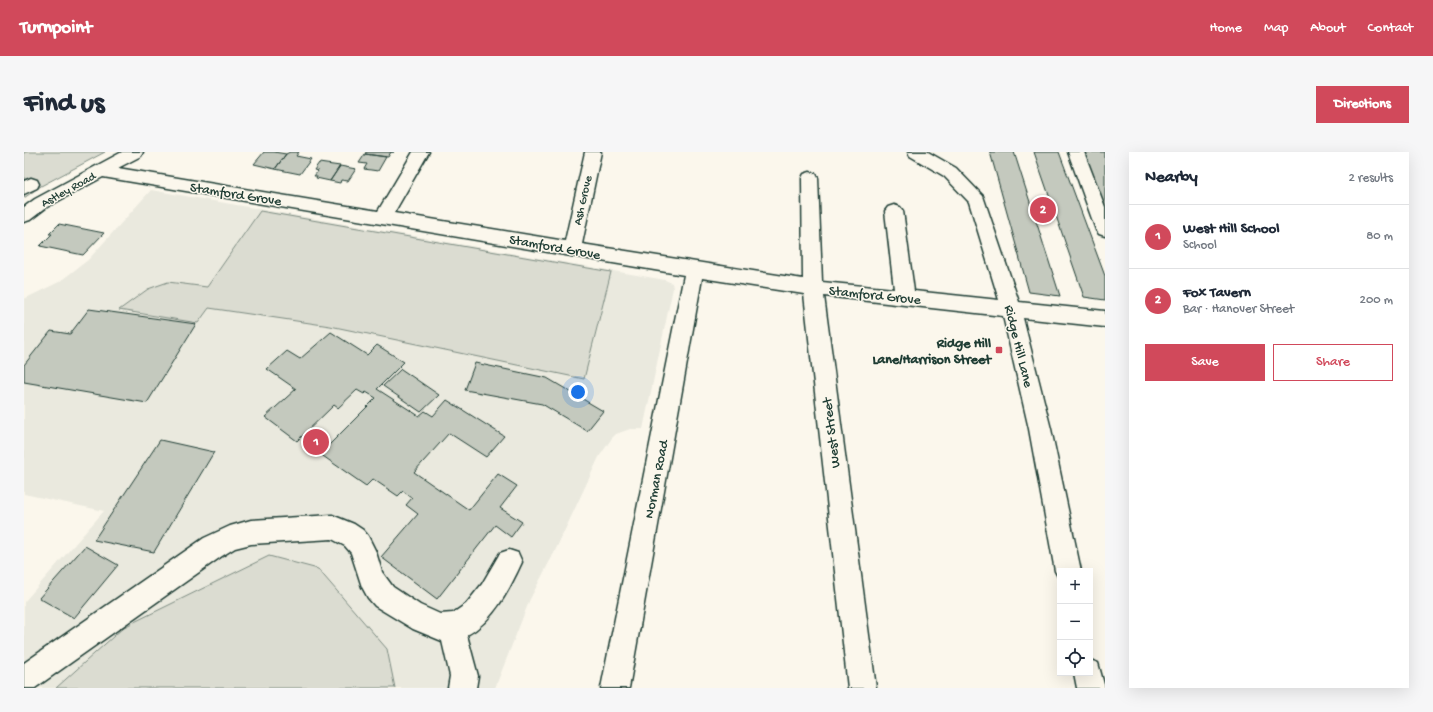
<!DOCTYPE html>
<html lang="en">
<head>
<meta charset="utf-8">
<style>
  :root { --surface:#fff; --page:#f6f6f7; --text:#1f2937; --muted:#747a83; --line:#e0e1e3; --accent:#d1495b }
  body { margin:0; font-family:"Gochi Hand",sans-serif; background:var(--page); color:var(--text) }
  .controls { position:absolute; right:12px; bottom:12px; display:grid; overflow:hidden; border-radius:0px; box-shadow:0 4px 16px #0002 }
  .controls button { width:36px; height:36px; display:grid; place-items:center; padding:0; border:0; border-bottom:1px solid var(--line); background:var(--surface); color:var(--text); font:20px sans-serif }
  .you { position:absolute; left:554px; top:240px; width:14px; height:14px; margin:-10px; border:3px solid #fff; border-radius:50%; background:#1a73e8; box-shadow:0 0 0 6px #1a73e833 }
  .badge { display:grid; place-items:center; width:26px; height:26px; border-radius:50%; background:var(--accent); color:#fff; font-size:13px; font-weight:700 }
  .pin { position:absolute; translate:-50% -50%; border:2px solid #fff; box-shadow:0 1px 4px #0006 }
  .list { margin:0; padding:0; list-style:none }
  h2 { display:flex; justify-content:space-between; align-items:center; height:52px; margin:0; padding:0 16px; font-size:17px }
  h2 small { font-size:13px; font-weight:400; color:var(--muted) }
  .list li { display:grid; grid-template-columns:26px 1fr auto; gap:12px; align-items:center; box-sizing:border-box; height:64px; padding:0 16px; border-top:1px solid var(--line) }
  .list b { display:block; font-size:15px; white-space:nowrap }
  .list p { margin:0; font-size:13px; white-space:nowrap; color:var(--muted) }
  .list em { font-size:13px; font-style:normal; color:var(--muted) }
  .actions { display:flex; gap:8px; padding:12px 16px }
  .actions a { flex:1; padding:9px 0; border:1px solid var(--accent); border-radius:0px; text-align:center; font-size:14px; color:var(--accent) }
  .actions .main { background:var(--accent); color:#fff }
  .icon { flex:none; width:22px; height:22px; fill:none; stroke:currentColor; stroke-width:2; stroke-linecap:round; stroke-linejoin:round }
  .map { position:relative; flex:none; width:1081px; height:536px; overflow:hidden; border-radius:0px }
  header { display:flex; align-items:center; gap:24px; box-sizing:border-box; height:56px; padding:0 20px; background:var(--accent); color:#fff }
  header strong { font-size:19px }
  nav { display:flex; gap:22px; margin-inline-start:auto; font-size:14px }
  .intro { display:flex; align-items:center; justify-content:space-between; box-sizing:border-box; height:96px; padding:0 24px }
  h1 { margin:0; font-size:28px }
  .button { padding:10px 18px; border-radius:0px; background:var(--accent); color:#fff; font-size:14px; font-weight:700 }
  main { display:flex; gap:24px; padding:0 24px }
  aside { flex:1; background:var(--surface); border-radius:0px; box-shadow:0 4px 16px #0002 }
  .map>svg:first-child { display:block }
  .built { fill:#eae9de }
  .green { fill:#dbdcd1; stroke:#7d8c82 }
  .building { fill:#c4c9be; stroke:#1f3d34 }
  .lines { fill:none; stroke-linecap:round; stroke-linejoin:round }
  .minor-casing { stroke:#1f3d34; stroke-width:3 }
  .minor { fill:#fbf7ec; fill-rule:evenodd }
  .poi-dot { fill:#d1495b; stroke:#fbf7ec; stroke-width:1.5 }
  .labels { text-anchor:middle; stroke-width:3; stroke-linejoin:round; paint-order:stroke }
  .far-street-label { font-size:12px; fill:#1f3d34; stroke:#fbf7ec }
  .street-label { font-size:14px; fill:#1f3d34; stroke:#fbf7ec }
  .poi-label { font-size:14px; font-weight:bold; fill:#1f3d34; stroke:#fbf7ec; text-anchor:end }
</style>
</head>
<body>
<header>
<strong>Turnpoint</strong>
<nav><a>Home</a><a>Map</a><a>About</a><a>Contact</a></nav>
</header>
<div class="intro"><h1>Find us</h1><a class="button">Directions</a></div>
<main>
<div class="map">
<svg width="1081" height="536" viewBox="0 0 1081 536">
  <rect width="100%" height="100%" fill="#fbf7ec"/>
  <filter id="ink" filterUnits="userSpaceOnUse"><feTurbulence type="fractalNoise" baseFrequency=".025" numOctaves="2"/><feDisplacementMap in="SourceGraphic" scale="8" xChannelSelector="R" yChannelSelector="G"/><feConvolveMatrix kernelMatrix="1 2 1 2 8 2 1 2 1" color-interpolation-filters="sRGB"/></filter>
  <g filter="url(#ink)">
    <path class="built" d="M127 38 641 128 648 131 649 136 619 277H606L592 282 588 286 575 305 531 399 506 447 471 536H0V450L80 359 0 342V147L35 130 64 108Z"/>
    <path class="green" d="M0 0H81L17 34 0 46Z
      M236 59 587 120 560 227 306 174 185 156 174 171 95 158 124 137 144 130 183 135Z
      M245 404 294 417 363 497 371 536H32L100 475Z"/>
    <path class="building" d="M240 0H250L262 2 251 17 230 12Z
      M266 0H275L272 4 287 7 276 22 251 17 262 2Z
      M342 0H370H367L364 5 341 2Z
      M966 0H990L1036 144 1005 140Z
      M1010 0H1035L1081 124V148L1060 145Z
      M1059 0H1081V54Z
      M341 2 362 5 354 19 340 17 343 12 335 11Z
      M295 11 316 14 306 29 292 26 293 24H290L294 19 290 18Z
      M316 14 332 17 324 29 317 28 316 31 306 29Z
      M35 72 80 81 59 103 16 94 28 82H25Z
      M65 157 172 172 123 251 0 230V213L27 179 46 182Z
      M307 180 343 203 353 193 380 210 353 237 395 264 401 259 409 264 423 248 480 284 462 305 425 281 390 320 445 358 474 322 493 334 476 356 498 370 487 385 471 373 413 447 357 405 394 362 382 353 388 346 379 339 374 344 349 327 342 334 296 302 352 246 342 240 340 242 333 238 314 256 310 253 273 289 241 265 272 237 243 217 263 199 276 207Z
      M451 211 523 226 579 259 563 279 518 252 441 238Z
      M377 217 415 243 397 260 359 234Z
      M136 288 190 300 130 400 70 388Z
      M61 394 94 413 50 466 15 446Z"/>
    <g class="lines">
      <defs>
        <path id="minor" d="M98 0H119L117 4 94 16 354 59 389 0H405L370 61 541 89 561 0H577L558 92 779 127 778 26 780 22 786 20 792 22 794 26 798 130 870 137 861 59 864 55 870 53 876 55 879 59 890 139 975 148 945 50 920 24 886 4 884 0H904L932 16 959 44 995 150 1081 159V175L999 166 1027 277 1057 419H1036V428L1031 419 1005 277 979 164 800 144 852 536H824L780 142 678 126 605 536H577L660 123 79 25 23 55 6 68 0 70V55L11 47Z
          M1044 0H1060L1081 55V84L1075 82 1072 78Z
          M7 26 13 28 15 32 13 36 0 42V29Z
          M308 363 330 372 339 378 344 384 352 400 358 420 369 435 396 453 416 462 429 461 442 452 458 432 476 401 485 398 494 401 498 410C486 436 470 469 443 483L454 524 452 536H424L426 524 418 489 389 477 351 454 344 446 338 435 327 401 321 394 308 387 227 392 211 396 198 404 11 536H0V511L180 386 206 374 227 368Z
          M1066 508 1074 511 1081 536H1053L1050 521H1066Z"/>
      </defs>
      <use href="#minor" class="minor-casing"/>
      <use href="#minor" class="minor"/>
    </g>
  </g>
  <rect class="poi-dot" x="971" y="194" width="8" height="8" rx="2"/>
  <g class="labels">
    <g class="far-street-label">
      <text transform="translate(44 37) rotate(-29)" y="4">Astley Road</text>
      <text transform="translate(558 48) rotate(-77)" y="4">Ash Grove</text>
    </g>
    <g class="street-label">
      <text transform="translate(212 41) rotate(9)" y="5">Stamford Grove</text>
      <text transform="translate(531 94) rotate(10)" y="5">Stamford Grove</text>
      <text transform="translate(851 142) rotate(6)" y="5">Stamford Grove</text>
      <text transform="translate(996 194) rotate(76)" y="5">Ridge Hill Lane</text>
      <text transform="translate(806 281) rotate(-97)" y="5">West Street</text>
      <text transform="translate(631 327) rotate(-79)" y="5">Norman Road</text>
    </g>
    <g class="poi-label">
      <text x="967" y="195">Ridge Hill<tspan x="967" dy="16">Lane/Harrison Street</tspan></text>
    </g>
  </g>
</svg>
<div class="controls">
<button>+</button>
<button>−</button>
<button><svg class="icon" aria-label="locate" viewBox="0 0 24 24"><circle cx="12" cy="12" r="6"/><path d="M12 2v4M12 18v4M2 12h4M18 12h4"/></svg></button>
</div>
<div class="you"></div>
<div class="pin badge" style="left:292px;top:290px">1</div>
<div class="pin badge" style="left:1019px;top:58px">2</div>
</div>
<aside>
<h2>Nearby<small>2 results</small></h2>
<ul class="list">
<li><span class="badge">1</span><div><b>West Hill School</b><p>School</p></div><em>80 m</em></li>
<li><span class="badge">2</span><div><b>Fox Tavern</b><p>Bar · Hanover Street</p></div><em>200 m</em></li>
</ul>
<div class="actions"><a class="main">Save</a><a>Share</a></div>
</aside>
</main>
</body>
</html>
